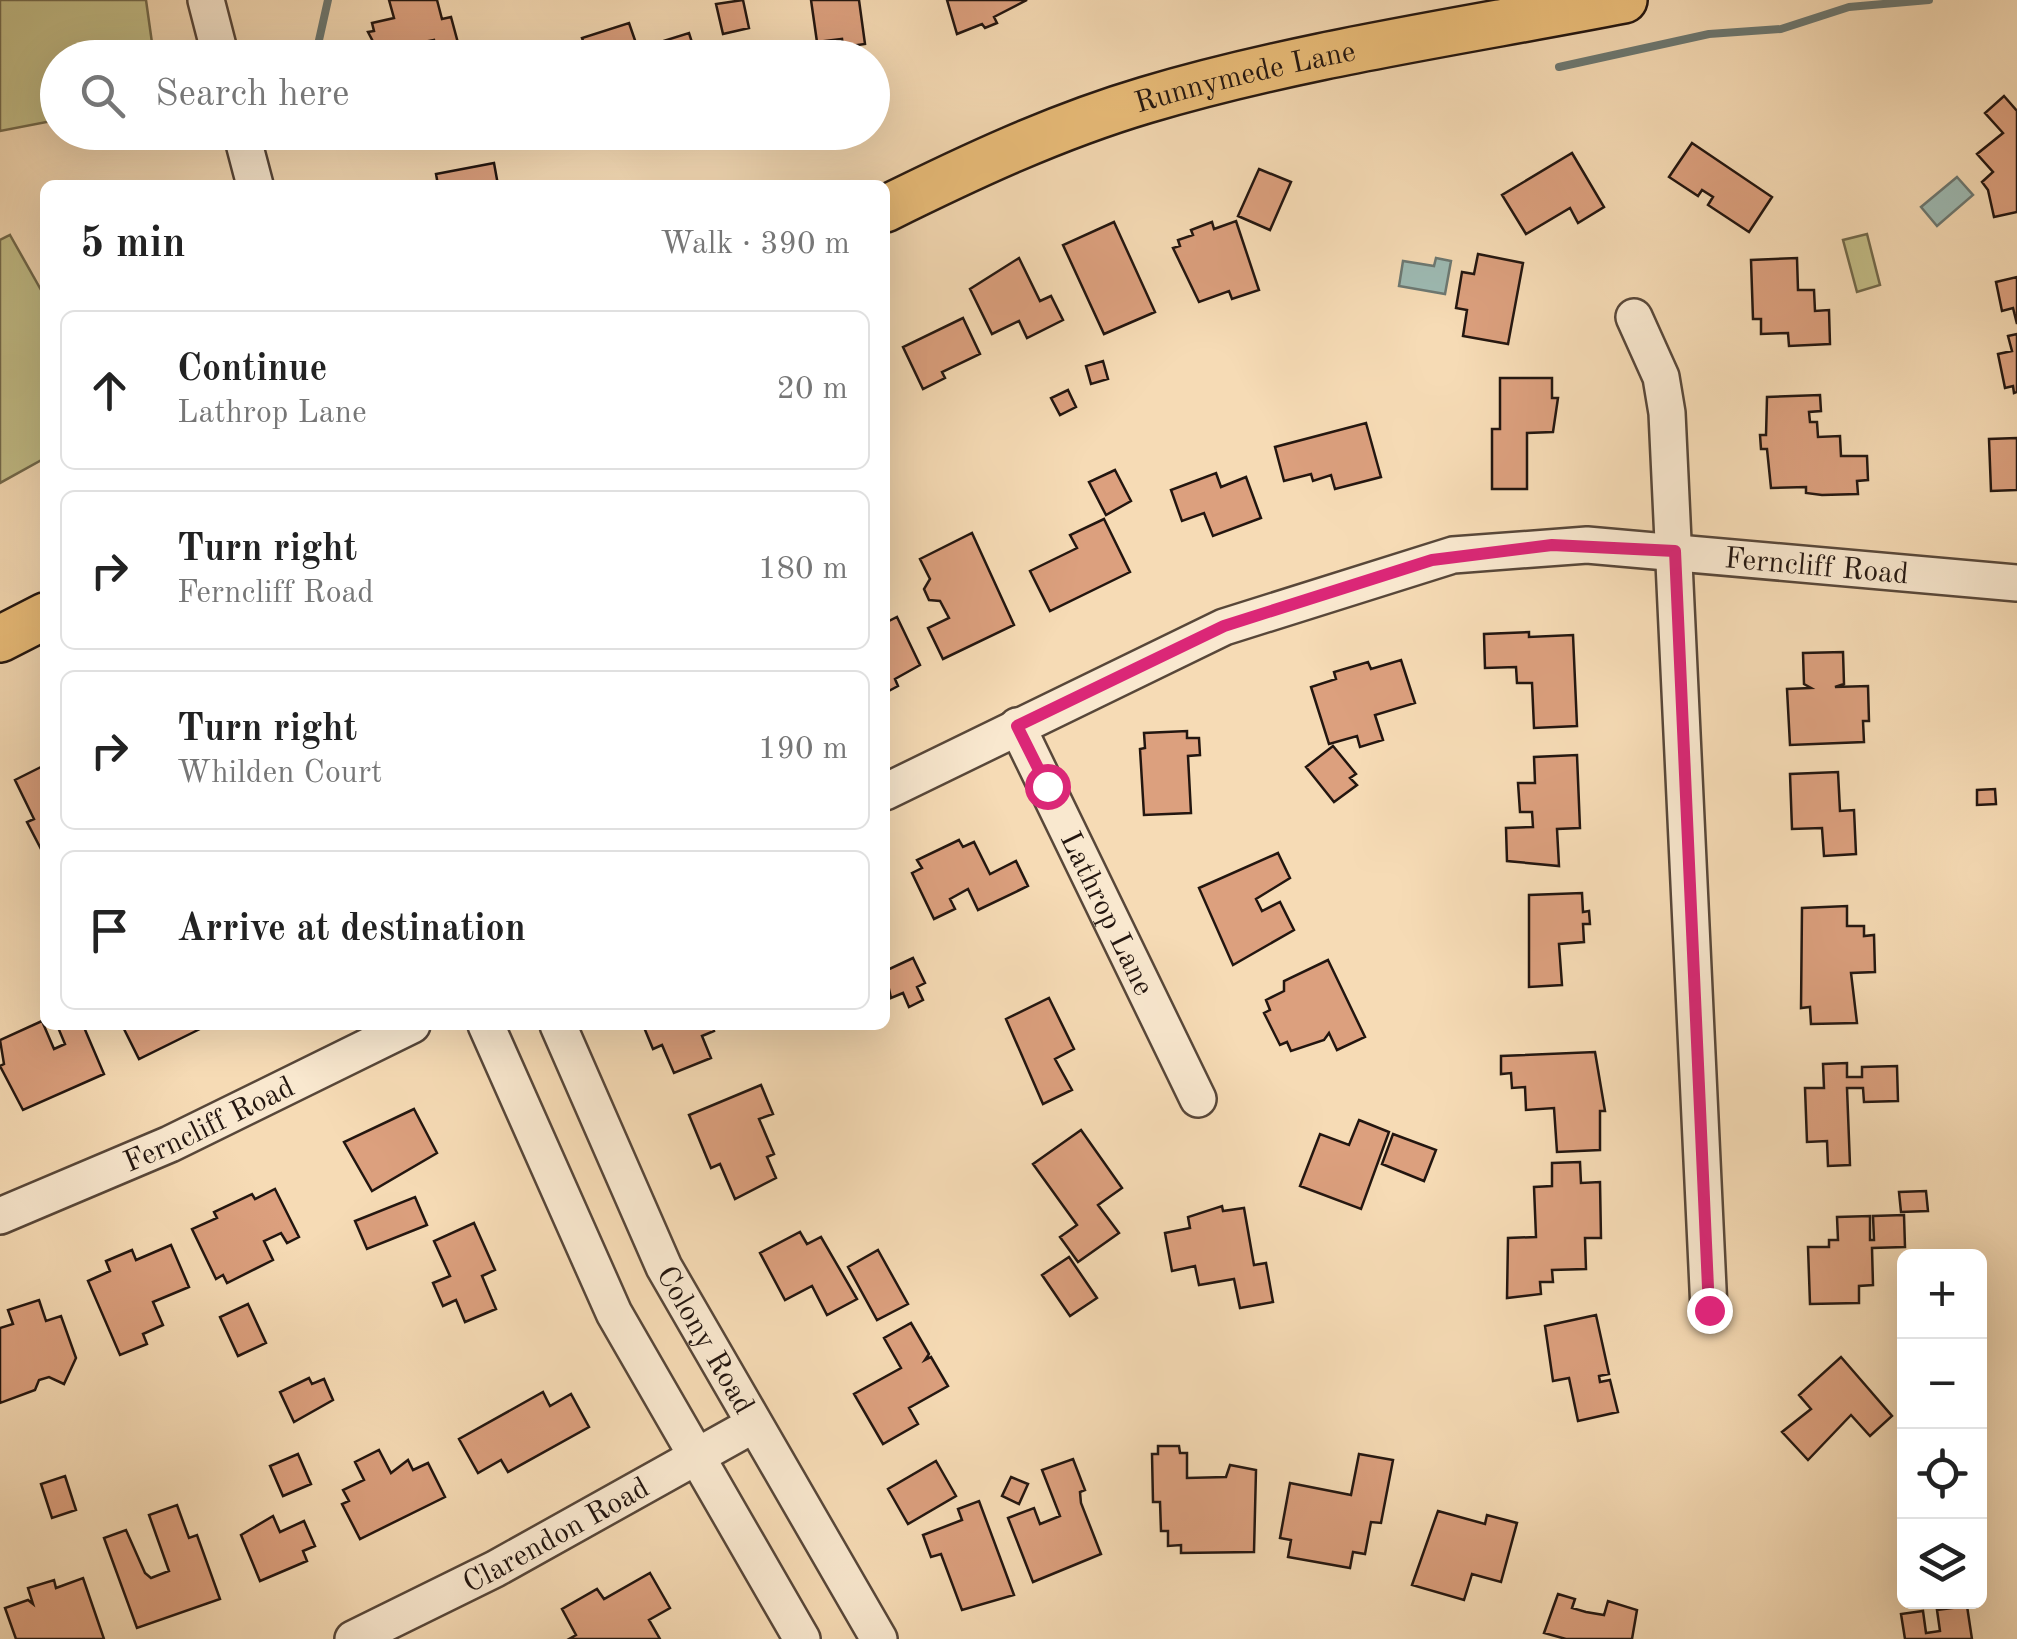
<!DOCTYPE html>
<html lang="en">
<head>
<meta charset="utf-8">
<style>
  :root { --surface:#fff; --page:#f6f6f6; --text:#222; --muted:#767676; --line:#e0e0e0 }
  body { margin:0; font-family:"Old Standard TT",serif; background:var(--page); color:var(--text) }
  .controls { position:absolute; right:30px; bottom:30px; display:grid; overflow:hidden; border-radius:15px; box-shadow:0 10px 40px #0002 }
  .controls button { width:90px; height:90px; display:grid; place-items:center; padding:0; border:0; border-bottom:2px solid var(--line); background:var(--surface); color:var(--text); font:50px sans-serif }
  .stop { position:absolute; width:30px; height:30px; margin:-22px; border:8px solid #db2777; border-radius:50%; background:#fff }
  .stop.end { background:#db2777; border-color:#fff; box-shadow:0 2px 10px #0008 }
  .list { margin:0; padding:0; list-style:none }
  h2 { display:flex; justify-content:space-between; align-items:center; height:130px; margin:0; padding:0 40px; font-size:42px }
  h2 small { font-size:32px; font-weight:400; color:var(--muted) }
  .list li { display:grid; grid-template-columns:65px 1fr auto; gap:30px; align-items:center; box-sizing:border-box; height:160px; margin:0 20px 20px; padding:0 20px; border:2px solid var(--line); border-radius:15px }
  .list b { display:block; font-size:38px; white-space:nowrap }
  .list p { margin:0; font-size:32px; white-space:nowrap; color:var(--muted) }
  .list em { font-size:32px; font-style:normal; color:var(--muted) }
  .icon { flex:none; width:55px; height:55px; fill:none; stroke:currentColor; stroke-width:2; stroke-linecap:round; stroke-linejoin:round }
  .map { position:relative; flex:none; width:2017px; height:1639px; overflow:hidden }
  .search { position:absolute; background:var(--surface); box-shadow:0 10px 40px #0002; left:40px; top:40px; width:850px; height:110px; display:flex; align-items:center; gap:25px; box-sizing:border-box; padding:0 35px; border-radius:55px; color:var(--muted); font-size:38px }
  .panel { position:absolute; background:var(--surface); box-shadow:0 10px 40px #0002; left:40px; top:180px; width:850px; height:850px; border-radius:15px }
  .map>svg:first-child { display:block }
  .green { fill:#c3be88; stroke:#736a4c; stroke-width:2.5 }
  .water { fill:#9dbab3; stroke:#6c7872; stroke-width:2.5 }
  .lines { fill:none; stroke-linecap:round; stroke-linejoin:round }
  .stream { stroke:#6c7872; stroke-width:8 }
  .building { fill:#dca07e; stroke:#231610; stroke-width:2.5 }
  .minor-casing { stroke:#584739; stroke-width:40 }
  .major-casing { stroke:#231610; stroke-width:50 }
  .minor { stroke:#f9e8cf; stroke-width:35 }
  .major { stroke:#ebbe7a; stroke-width:45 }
  .route { stroke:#db2777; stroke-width:12 }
  .labels { text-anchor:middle; stroke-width:8; stroke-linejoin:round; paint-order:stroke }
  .street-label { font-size:30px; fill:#231610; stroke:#f9e8cf }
</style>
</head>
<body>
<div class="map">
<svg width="2017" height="1639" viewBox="0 0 2017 1639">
  <rect width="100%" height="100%" fill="#f6dbb5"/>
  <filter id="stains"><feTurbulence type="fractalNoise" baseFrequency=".002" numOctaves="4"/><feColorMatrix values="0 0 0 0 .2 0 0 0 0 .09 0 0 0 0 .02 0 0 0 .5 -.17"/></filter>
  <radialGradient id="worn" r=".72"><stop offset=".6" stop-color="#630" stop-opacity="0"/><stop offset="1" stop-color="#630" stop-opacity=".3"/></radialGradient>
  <path class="green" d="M0 0H146L154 57 58 58 57 120 0 131Z
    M1867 234 1880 285 1857 292 1843 240Z
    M10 235 45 297V458L0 483V240Z"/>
  <path class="water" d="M1957 177 1973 195 1937 226 1921 207Z
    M1436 258 1451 261 1445 294 1399 286 1403 261 1434 266Z"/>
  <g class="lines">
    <path class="stream" d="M315 58 328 0
      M1559 67 1709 34 1781 29 1849 7 1929 0
      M273 133V132"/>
  </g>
  <path class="building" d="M389 0H437L442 19 451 17 461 54 466 58H438L434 40 378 51 368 32 374 31 372 23 394 18Z
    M743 0 749 28 723 34 716 4Z
    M811 0H859L865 44 843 47 842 39 817 42Z
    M947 0H1027L994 17 997 23 985 28 982 24 957 34Z
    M629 23 638 49 689 33 697 58H589L582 38Z
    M2004 96 2017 111V212L1994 217 1988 190 1982 182 1993 172 1977 154 2003 133 1985 113Z
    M1692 143 1772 197 1749 232 1708 205 1713 197 1702 190 1698 196 1669 177Z
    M1572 153 1604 207 1578 223 1570 208 1526 234 1502 195Z
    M494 163 498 185H438L436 174Z
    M1259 169 1291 182 1270 230 1238 216Z
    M1236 221 1259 290 1232 299 1229 291 1199 302 1173 248 1180 246 1178 240 1193 235 1191 230 1212 222 1214 229Z
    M1114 222 1155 312 1104 334 1063 245Z
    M1478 254 1523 263 1508 344 1463 336 1467 310 1456 308 1462 272 1474 274Z
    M1019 258 1040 301 1051 296 1063 320 1027 338 1019 321 992 334 970 289Z
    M1797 258 1798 290H1814L1815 311 1829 310 1830 344 1789 346 1788 333 1761 334V319H1753L1751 260Z
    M2017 277V324L2013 308 2002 311 1996 282Z
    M963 318 980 354 942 372 945 378 923 389 903 347Z
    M2017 334V392L2014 393 2013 386 2005 388 1998 354 2012 351 2008 336Z
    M1103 361 1108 379 1091 384 1086 366Z
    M1500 378H1552V398H1558L1553 432 1527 433V489H1492V429H1500Z
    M1068 390 1076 407 1060 415 1051 398Z
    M1820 395 1821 411 1809 412 1810 422H1817L1818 437 1840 436 1841 456H1867L1868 480 1857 481 1858 494 1822 495 1806 493V487L1771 488 1767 449H1761L1760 435H1766L1767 397Z
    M1366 423 1381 477 1335 489 1331 475 1313 481 1311 474 1284 481 1275 447Z
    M2017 438V490L1991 491 1989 439Z
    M1115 470 1131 501 1106 515 1089 482Z
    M1216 473 1221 487 1246 477 1261 518 1213 536 1204 513 1182 521 1171 490Z
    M1104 519 1130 572 1050 611 1030 571 1077 548 1070 535Z
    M972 533 1014 625 943 659 928 628 949 618 940 601 929 600 924 589 930 579 920 559Z
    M897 617 920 665 895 679 898 686 885 693V623Z
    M1529 632V637L1573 635 1577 726 1534 728 1532 683H1517L1516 667 1485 668 1484 634Z
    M1843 652 1844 684 1835 687 1868 686 1869 721H1863L1864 742 1790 745 1787 689 1811 688 1804 684 1803 653Z
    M1401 660 1415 703 1375 715 1383 740 1360 747 1357 736 1329 744 1311 687 1336 679 1334 672 1368 662 1371 669Z
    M1187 731V738H1199L1200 755 1188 756 1191 813 1144 815 1140 749 1145 748 1144 733Z
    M1333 746 1356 774 1350 778 1357 785 1334 802 1306 767Z
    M1577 755 1580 828 1557 829 1559 866 1507 861 1506 828 1533 827 1532 812H1520L1518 783H1535L1534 757Z
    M45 765V849L42 851 27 822 34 819 15 780Z
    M1838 772 1840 811 1854 810 1856 854 1824 856 1822 828 1792 829 1790 774Z
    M1995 789 1996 804 1977 805V790Z
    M959 840 963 847 974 842 990 874 1016 861 1028 886 978 910 968 889 950 899 955 909 934 919 912 873 922 868 917 860Z
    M1278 853 1290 878 1256 899 1262 911 1280 902 1294 930 1233 965 1199 888Z
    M1582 893 1583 912 1589 911 1590 924H1583L1584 942 1559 944 1562 985 1529 987V895Z
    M1847 906V926H1864V936L1874 935 1875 972 1851 973 1857 1023 1811 1024 1810 1007 1801 1008 1802 908Z
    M913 958 925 983 917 987 923 1000 909 1007 903 993 891 998 885 971Z
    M1328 960 1365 1037 1337 1050 1329 1033 1324 1040 1291 1051 1287 1042 1280 1045 1264 1013 1270 1010 1266 1000 1284 991V981Z
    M1049 998 1074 1049 1055 1059 1072 1090 1043 1104 1006 1019Z
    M42 1021 54 1049 65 1044 57 1025H83L104 1074 23 1110 0 1066 4 1064 0 1040Z
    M122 1025H208L139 1059Z
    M643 1025H712L714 1031 702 1036 711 1058 674 1073 662 1045 653 1049Z
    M1595 1052 1605 1111H1600V1150L1557 1152 1554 1108 1526 1110 1525 1087 1512 1088 1511 1073 1501 1074V1056Z
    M1847 1063V1077H1862V1067L1897 1066 1898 1101 1864 1102 1863 1088H1847L1850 1165 1828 1166 1827 1141 1807 1142 1805 1088H1824L1823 1064Z
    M761 1085 773 1114 759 1119 774 1154 767 1157 776 1178 735 1199 720 1164 711 1168 689 1115Z
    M414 1109 437 1153 372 1191 344 1142Z
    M1359 1120 1389 1132 1361 1209 1300 1186 1320 1134 1349 1145Z
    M1081 1130 1122 1188 1098 1205 1119 1233 1078 1262 1060 1237 1077 1225 1033 1164Z
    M1393 1134 1436 1150 1424 1181 1382 1164Z
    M1580 1162 1581 1183 1600 1182 1601 1238H1585L1586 1269 1552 1270 1553 1282H1540L1541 1294 1507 1298 1508 1238 1536 1237 1534 1187 1552 1186V1163Z
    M275 1189 299 1237 287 1243 281 1233 264 1241 273 1260 227 1283 223 1275 216 1279 192 1229 217 1218 214 1212 252 1194 255 1199Z
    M1926 1191 1928 1211 1901 1212 1899 1192Z
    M415 1197 427 1225 367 1249 355 1221Z
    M1222 1206 1223 1211 1244 1208 1254 1265 1266 1263 1273 1302 1240 1308 1234 1279 1199 1285 1195 1266 1172 1271 1165 1233 1190 1228 1188 1217Z
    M1904 1215 1905 1247 1872 1248 1873 1285 1859 1286V1303L1810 1304 1808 1247H1829V1240H1838L1837 1217 1870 1216V1240H1874L1873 1216Z
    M474 1223 495 1270 482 1276 496 1309 465 1322 456 1300 443 1306 433 1283 450 1276 434 1241Z
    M800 1232 807 1244 821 1237 857 1299 827 1315 812 1286 785 1300 760 1253Z
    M171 1245 189 1287 153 1302 163 1325 143 1334 147 1344 120 1355 88 1281 110 1271 106 1261 132 1250 136 1260Z
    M878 1250 908 1304 877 1320 848 1267Z
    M1069 1257 1097 1298 1070 1316 1042 1275Z
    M39 1300 46 1321 61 1316 76 1358 64 1384 49 1377 39 1380 35 1390 0 1403V1328L13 1324 8 1310Z
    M248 1304 266 1343 238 1356 220 1317Z
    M1596 1315 1609 1374 1599 1376 1600 1382 1610 1380 1618 1412 1578 1421 1569 1378 1553 1381 1545 1326Z
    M911 1323 929 1354 925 1360 931 1357 948 1386 909 1408 918 1424 883 1444 854 1394 901 1368 884 1338Z
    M1841 1357 1892 1416 1870 1436 1851 1415 1808 1460 1782 1432 1811 1409 1799 1395Z
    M309 1378 312 1384 324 1379 333 1400 294 1422 280 1392Z
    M543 1392 550 1406 571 1394 589 1427 508 1472 501 1460 478 1473 459 1439Z
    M1158 1446H1179L1180 1453H1187V1478L1226 1477 1230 1465 1256 1470 1254 1552 1181 1553V1545L1168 1546V1531H1161L1160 1502H1153L1152 1454H1158Z
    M379 1450 391 1473 408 1460 413 1470 428 1463 445 1497 360 1539 342 1504 349 1501 343 1490 364 1480 355 1462Z
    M298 1454 311 1484 283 1496 270 1466Z
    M1359 1454 1393 1460 1381 1523 1371 1522 1365 1554 1353 1552 1350 1568 1288 1557 1291 1540 1280 1538 1290 1483 1351 1495Z
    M1073 1459 1085 1490 1080 1492 1081 1503 1101 1554 1033 1582 1008 1518 1034 1508 1040 1524 1060 1516 1042 1470Z
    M936 1461 956 1496 908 1524 888 1489Z
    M65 1476 76 1510 52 1518 41 1484Z
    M1011 1477 1028 1484 1019 1504 1002 1496Z
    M979 1501 1014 1595 962 1610 941 1554 931 1557 923 1535 962 1520 958 1509Z
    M177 1505 189 1538 197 1535 220 1599 137 1628 104 1538 126 1530 145 1573 151 1578 169 1571 149 1515Z
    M1438 1511 1485 1524 1487 1515 1517 1523 1501 1582 1472 1574 1464 1600 1412 1585Z
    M273 1516 280 1532 304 1521 315 1546 303 1551 307 1561 260 1581 241 1535Z
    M650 1573 670 1608 649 1620 660 1639H569L576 1635 562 1609 597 1589 604 1599Z
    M83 1578 104 1639H16L5 1608 28 1600 33 1604 28 1588 54 1580 56 1588Z
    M1558 1594 1575 1599 1572 1608 1586 1612 1604 1615 1608 1601 1637 1610 1632 1639H1566L1544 1633Z
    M1967 1606 1972 1639H1905L1901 1614 1923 1611 1926 1633 1940 1631 1937 1610Z"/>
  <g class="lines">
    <defs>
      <g id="minor">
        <path d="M206 0 221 58"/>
        <path d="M241 132 255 185"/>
        <path d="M1634 317 1661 377 1667 413 1709 1310"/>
        <path id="s1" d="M1017 726 1198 1099"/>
        <path id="s2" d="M885 792 1224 627 1453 555 1587 545 2017 583"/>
        <path d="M486 1025 614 1313 802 1639"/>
        <path id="s3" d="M558 1025 664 1267 879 1639"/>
        <path id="s4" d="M0 1216 170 1144 412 1025"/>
        <path id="s5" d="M353 1639 495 1569 753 1425"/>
      </g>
      <g id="major">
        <path id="s6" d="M885 209C970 167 1055 127 1146 100 1301 54 1464 31 1624 0"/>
        <path d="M0 639 45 616"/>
      </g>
    </defs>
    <use href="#minor" class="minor-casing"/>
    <use href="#major" class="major-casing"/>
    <use href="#minor" class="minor"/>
    <use href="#major" class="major"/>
  </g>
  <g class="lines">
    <path class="route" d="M1047 786 1017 726 1224 626 1432 560 1552 545 1675 551 1709 1310"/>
  </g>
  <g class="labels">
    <g class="street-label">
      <text dy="10" stroke="none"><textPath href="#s6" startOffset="385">Runnymede Lane</textPath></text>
      <text dy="10" stroke="none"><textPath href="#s2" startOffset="982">Ferncliff Road</textPath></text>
      <text dy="10" stroke="none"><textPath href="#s1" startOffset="208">Lathrop Lane</textPath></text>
      <text dy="10" stroke="none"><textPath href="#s4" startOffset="228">Ferncliff Road</textPath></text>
      <text dy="10" stroke="none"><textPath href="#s3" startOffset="348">Colony Road</textPath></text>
      <text dy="10" stroke="none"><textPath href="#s5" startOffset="228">Clarendon Road</textPath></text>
    </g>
  </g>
  <rect width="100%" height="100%" filter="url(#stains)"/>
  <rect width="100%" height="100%" fill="url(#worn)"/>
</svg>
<div class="controls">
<button>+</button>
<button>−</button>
<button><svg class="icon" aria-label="locate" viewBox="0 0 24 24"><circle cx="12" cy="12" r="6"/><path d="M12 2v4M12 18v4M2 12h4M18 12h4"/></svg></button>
<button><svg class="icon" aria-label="layers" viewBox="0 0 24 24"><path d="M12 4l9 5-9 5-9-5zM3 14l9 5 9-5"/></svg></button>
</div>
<div class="stop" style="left:1047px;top:786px"></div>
<div class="stop end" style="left:1709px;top:1310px"></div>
<div class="search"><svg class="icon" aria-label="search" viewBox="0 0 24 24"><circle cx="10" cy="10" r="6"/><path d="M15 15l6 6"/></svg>Search here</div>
<section class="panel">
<h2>5 min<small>Walk · 390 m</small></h2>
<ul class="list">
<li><svg class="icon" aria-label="ahead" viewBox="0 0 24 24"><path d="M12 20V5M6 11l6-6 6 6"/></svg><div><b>Continue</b><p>Lathrop Lane</p></div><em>20 m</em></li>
<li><svg class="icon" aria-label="right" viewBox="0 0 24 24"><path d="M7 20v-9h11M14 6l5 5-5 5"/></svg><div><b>Turn right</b><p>Ferncliff Road</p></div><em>180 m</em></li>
<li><svg class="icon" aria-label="right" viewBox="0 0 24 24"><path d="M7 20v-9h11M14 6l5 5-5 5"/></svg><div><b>Turn right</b><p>Whilden Court</p></div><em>190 m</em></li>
<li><svg class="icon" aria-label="arrive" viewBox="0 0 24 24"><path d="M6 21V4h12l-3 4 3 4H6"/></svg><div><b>Arrive at destination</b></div></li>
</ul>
</section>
</div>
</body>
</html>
